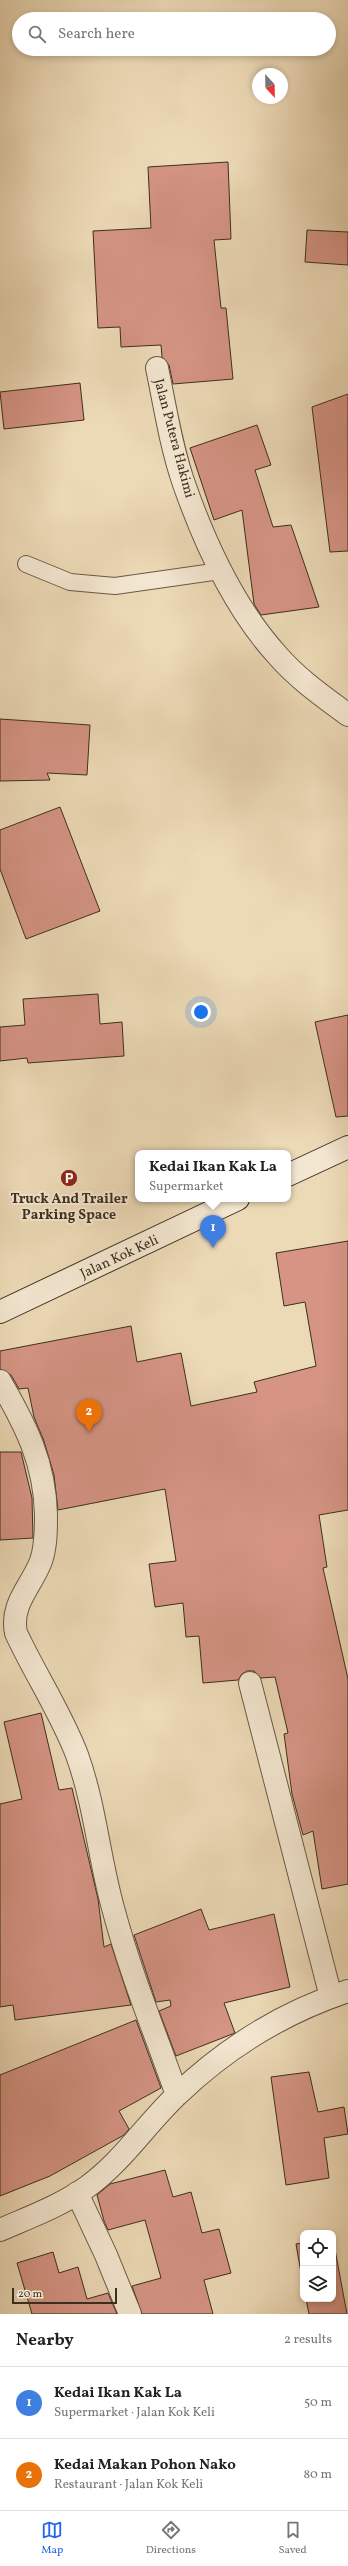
<!DOCTYPE html>
<html lang="en">
<head>
<meta charset="utf-8">
<style>
  :root { --surface:#fff; --page:#f6f6f6; --text:#222; --muted:#767676; --line:#e0e0e0; --accent:#2563eb }
  body { margin:0; font-family:Vollkorn,serif; background:var(--page); color:var(--text) }
  .controls { position:absolute; right:12px; bottom:12px; display:grid; overflow:hidden; border-radius:8px; box-shadow:0 2px 6px #0003 }
  .controls button { width:36px; height:36px; display:grid; place-items:center; padding:0; border:0; border-bottom:1px solid var(--line); background:var(--surface); color:var(--text); font:20px sans-serif }
  .compass { position:absolute; left:252px; top:68px; width:36px; height:36px; border-radius:50%; background:var(--surface); box-shadow:0 2px 6px #0003; rotate:158deg }
  .scale { position:absolute; left:12px; bottom:10px; width:105px; box-sizing:border-box; padding-left:4px; border:2px solid #3d2f1e; border-top:0; font-size:11px; line-height:14px; white-space:nowrap; color:#3d2f1e; -webkit-text-stroke:3px #f3e6d0; paint-order:stroke }
  .you { position:absolute; left:201px; top:1012px; width:14px; height:14px; margin:-10px; border:3px solid #fff; border-radius:50%; background:#1a73e8; box-shadow:0 0 0 6px #1a73e833 }
  .badge { display:grid; place-items:center; width:26px; height:26px; border-radius:50%; background:var(--accent); color:#fff; font-size:13px; font-weight:700 }
  .pin { position:absolute; translate:-50% -33px; filter:drop-shadow(0 1px 2px #0008) }
  .pin::after { content:''; position:absolute; top:21px; width:14px; height:12px; background:inherit; clip-path:polygon(0 0,100% 0,50% 100%) }
  .popup { position:absolute; left:135px; top:1150px; width:156px; height:52px; box-sizing:border-box; display:grid; place-content:center; border-radius:8px; background:var(--surface); filter:drop-shadow(0 1px 3px #0005); font-size:13px; white-space:nowrap; color:var(--muted) }
  .popup b { font-size:15px; color:var(--text) }
  .popup::after { content:''; position:absolute; left:50%; top:100%; margin-left:-8px; border:8px solid transparent; border-top-color:var(--surface) }
  .list { margin:0; padding:0; list-style:none }
  h2 { display:flex; justify-content:space-between; align-items:center; height:52px; margin:0; padding:0 16px; font-size:17px }
  h2 small { font-size:13px; font-weight:400; color:var(--muted) }
  .list li { display:grid; grid-template-columns:26px 1fr auto; gap:12px; align-items:center; box-sizing:border-box; height:72px; padding:0 16px; border-top:1px solid var(--line) }
  .list b { display:block; font-size:15px; white-space:nowrap }
  .list p { margin:0; font-size:13px; white-space:nowrap; color:var(--muted) }
  .list em { font-size:13px; font-style:normal; color:var(--muted) }
  .icon { flex:none; width:22px; height:22px; fill:none; stroke:currentColor; stroke-width:2; stroke-linecap:round; stroke-linejoin:round }
  .map { position:relative; flex:none; width:348px; height:2314px; overflow:hidden }
  .search { position:absolute; background:var(--surface); box-shadow:0 2px 6px #0003; left:12px; right:12px; top:12px; height:44px; display:flex; align-items:center; gap:10px; box-sizing:border-box; padding:0 14px; border-radius:22px; color:var(--muted); font-size:15px }
  .sheet { height:196px; background:var(--surface) }
  nav { display:flex; justify-content:space-around; align-items:center; box-sizing:border-box; height:56px; border-top:1px solid var(--line); background:var(--surface); font-size:11px; color:var(--muted) }
  nav a { display:grid; justify-items:center; gap:2px }
  nav .on { color:var(--accent) }
  .map>svg:first-child { display:block }
  .building { fill:#d59484; stroke:#3d2f1e }
  .lines { fill:none; stroke-linecap:round; stroke-linejoin:round }
  .lane-casing { stroke:#695a44; stroke-width:18 }
  .street-casing { stroke:#695a44; stroke-width:24 }
  .secondary-casing { stroke:#3d2f1e; stroke-width:24 }
  .lane { stroke:#f3e6d0; stroke-width:16 }
  .street { stroke:#f3e6d0; stroke-width:22 }
  .secondary { stroke:#f3e6d0; stroke-width:22 }
  .labels { text-anchor:middle; stroke-width:4; stroke-linejoin:round; paint-order:stroke }
  .street-label { font-size:14px; fill:#3d2f1e; stroke:#f3e6d0 }
  .poi-label { font-size:14px; font-weight:bold; fill:#3d2f1e; stroke:#f3e6d0 }
</style>
</head>
<body>
<div class="map">
<svg width="348" height="2314" viewBox="0 0 348 2314">
  <rect width="100%" height="100%" fill="#ecd9b6"/>
  <filter id="stains"><feTurbulence type="fractalNoise" baseFrequency=".005" numOctaves="4"/><feColorMatrix values="0 0 0 0 .2 0 0 0 0 .09 0 0 0 0 .02 0 0 0 .5 -.17"/></filter>
  <radialGradient id="worn" r=".72"><stop offset=".6" stop-color="#630" stop-opacity="0"/><stop offset="1" stop-color="#630" stop-opacity=".3"/></radialGradient>
  <path class="building" d="M228 162 231 239 214 240 221 308H226L233 379 173 384 169 365 162 357 161 345 121 347 120 327 98 328 93 231 151 228 148 167Z
    M307 230 348 232V265L305 262Z
    M80 383 84 420 4 429 0 392Z
    M348 394V551L330 552 312 407Z
    M257 425 271 465 255 470 273 527 291 525 319 607 261 615 254 604 242 510 214 520 190 448Z
    M0 719 90 725 87 775 47 773 50 780 0 781Z
    M60 807 100 911 26 939 0 869V830Z
    M98 994 100 1024 122 1022 124 1056 28 1063 27 1058 0 1061V1027L25 1025 23 999Z
    M348 1015V1116L336 1117 315 1022Z
    M348 1241V1510L319 1515 327 1567 323 1568 348 1679V1884L322 1889 313 1831 303 1835 292 1794 284 1734 288 1733 275 1677 261 1678 254 1671H247L242 1674 238 1680 203 1683 199 1636 186 1637 183 1603 155 1607 149 1564 176 1561 165 1489 58 1510 54 1475 44 1441 34 1417 28 1388 19 1389 11 1375 0 1369V1351L131 1326 137 1362 181 1353 191 1406 257 1392 254 1382 316 1366 305 1302 284 1306 276 1253Z
    M0 1452H21L32 1498 33 1538 0 1540Z
    M41 1713 59 1790 72 1788 98 1899 104 1947 111 1944 131 2005 15 2020 13 2005 0 2007V1804L22 1799 4 1722Z
    M201 1909 209 1930 274 1914 290 1987 224 2003 235 2033 176 2056 159 2011 171 2006 170 2000 156 2002 134 1935Z
    M136 2020 161 2088 119 2111 129 2129 124 2135 50 2176 0 2196V2075Z
    M309 2072 318 2112 344 2107 348 2134 324 2138 329 2178 286 2185 271 2077Z
    M165 2170 173 2197 191 2192 202 2233 219 2229 231 2273 204 2280 213 2314H142L132 2286 161 2278 145 2220 108 2230 104 2221 97 2195 110 2184Z
    M333 2239 347 2314H309L306 2299H333Z
    M303 2243V2284L296 2244Z
    M53 2252 59 2273 78 2267 87 2299 108 2293 117 2314H32L17 2263Z"/>
  <g class="lines">
    <defs>
      <path id="lane" d="M26 564 70 582 115 586 220 571"/>
      <path id="street" d="M157 368C165 406 171 447 184 484 205 544 235 609 278 656 298 679 324 697 348 715
        M0 1381C26 1426 45 1463 46 1515 46 1530 46 1547 41 1561 31 1587 10 1604 16 1633 35 1674 61 1713 77 1755 95 1805 99 1858 113 1908 130 1972 155 2033 177 2095
        M250 1683 331 1997
        M77 2193 106 2255 130 2314
        M0 2230C30 2217 60 2206 87 2187 123 2161 146 2124 178 2094 226 2048 285 2012 348 1991"/>
      <path id="secondary" d="M288 1175 348 1147
        M0 1312 238 1199"/>
    </defs>
    <use href="#lane" class="lane-casing"/>
    <use href="#street" class="street-casing"/>
    <use href="#secondary" class="secondary-casing"/>
    <use href="#lane" class="lane"/>
    <use href="#street" class="street"/>
    <use href="#secondary" class="secondary"/>
  </g>
  <defs>
    <symbol id="parking-disc" viewBox="-11 -11 22 22"><circle r="9.5" fill="#8f2418" stroke="#f3e6d0"/><path d="M-3.5-5.5H1a3.5 3.5 0 0 1 0 7H-1V5.5H-3.5ZM-1-3.4V-.6H.8a1.4 1.4 0 0 0 0-2.8Z" fill="#fff"/></symbol>
  </defs>
  <g fill-rule="evenodd">
    <use href="#parking-disc" x="59" y="1168" width="20" height="20"/>
  </g>
  <g class="labels">
    <g class="street-label">
      <text transform="translate(175 438) rotate(75)" y="5">Jalan Putera Hakimi</text>
      <text transform="translate(119 1256) rotate(-25)" y="5">Jalan Kok Keli</text>
    </g>
    <g class="poi-label">
      <text x="69" y="1203">Truck And Trailer<tspan x="69" dy="16">Parking Space</tspan></text>
    </g>
  </g>
  <rect width="100%" height="100%" filter="url(#stains)"/>
  <rect width="100%" height="100%" fill="url(#worn)"/>
</svg>
<div class="controls">
<button><svg class="icon" aria-label="locate" viewBox="0 0 24 24"><circle cx="12" cy="12" r="6"/><path d="M12 2v4M12 18v4M2 12h4M18 12h4"/></svg></button>
<button><svg class="icon" aria-label="layers" viewBox="0 0 24 24"><path d="M12 4l9 5-9 5-9-5zM3 14l9 5 9-5"/></svg></button>
</div>
<svg class="compass" viewBox="-18 -18 36 36"><path d="M0-13l5 13h-10z" fill="#e53935"/><path d="M0 13l5-13h-10z" fill="#767676"/></svg>
<div class="scale">20 m</div>
<div class="you"></div>
<div class="pin badge" style="left:213px;top:1248px;background:#3f7fe0">1</div>
<div class="popup"><b>Kedai Ikan Kak La</b>Supermarket</div>
<div class="pin badge" style="left:89px;top:1432px;background:#e8710a">2</div>
<div class="search"><svg class="icon" aria-label="search" viewBox="0 0 24 24"><circle cx="10" cy="10" r="6"/><path d="M15 15l6 6"/></svg>Search here</div>
</div>
<section class="sheet">
<h2>Nearby<small>2 results</small></h2>
<ul class="list">
<li><span class="badge" style="background:#3f7fe0">1</span><div><b>Kedai Ikan Kak La</b><p>Supermarket · Jalan Kok Keli</p></div><em>50 m</em></li>
<li><span class="badge" style="background:#e8710a">2</span><div><b>Kedai Makan Pohon Nako</b><p>Restaurant · Jalan Kok Keli</p></div><em>80 m</em></li>
</ul>
</section>
<nav>
<a class="on"><svg class="icon" aria-label="map" viewBox="0 0 24 24"><path d="M3 6l6-2 6 2 6-2v14l-6 2-6-2-6 2zM9 4v14M15 6v14"/></svg>Map</a>
<a><svg class="icon" aria-label="directions" viewBox="0 0 24 24"><path d="M12 3l9 9-9 9-9-9zM9 14v-3h6M13 9l2 2-2 2"/></svg>Directions</a>
<a><svg class="icon" aria-label="saved" viewBox="0 0 24 24"><path d="M7 4h10v16l-5-4-5 4z"/></svg>Saved</a>
</nav>
</body>
</html>
